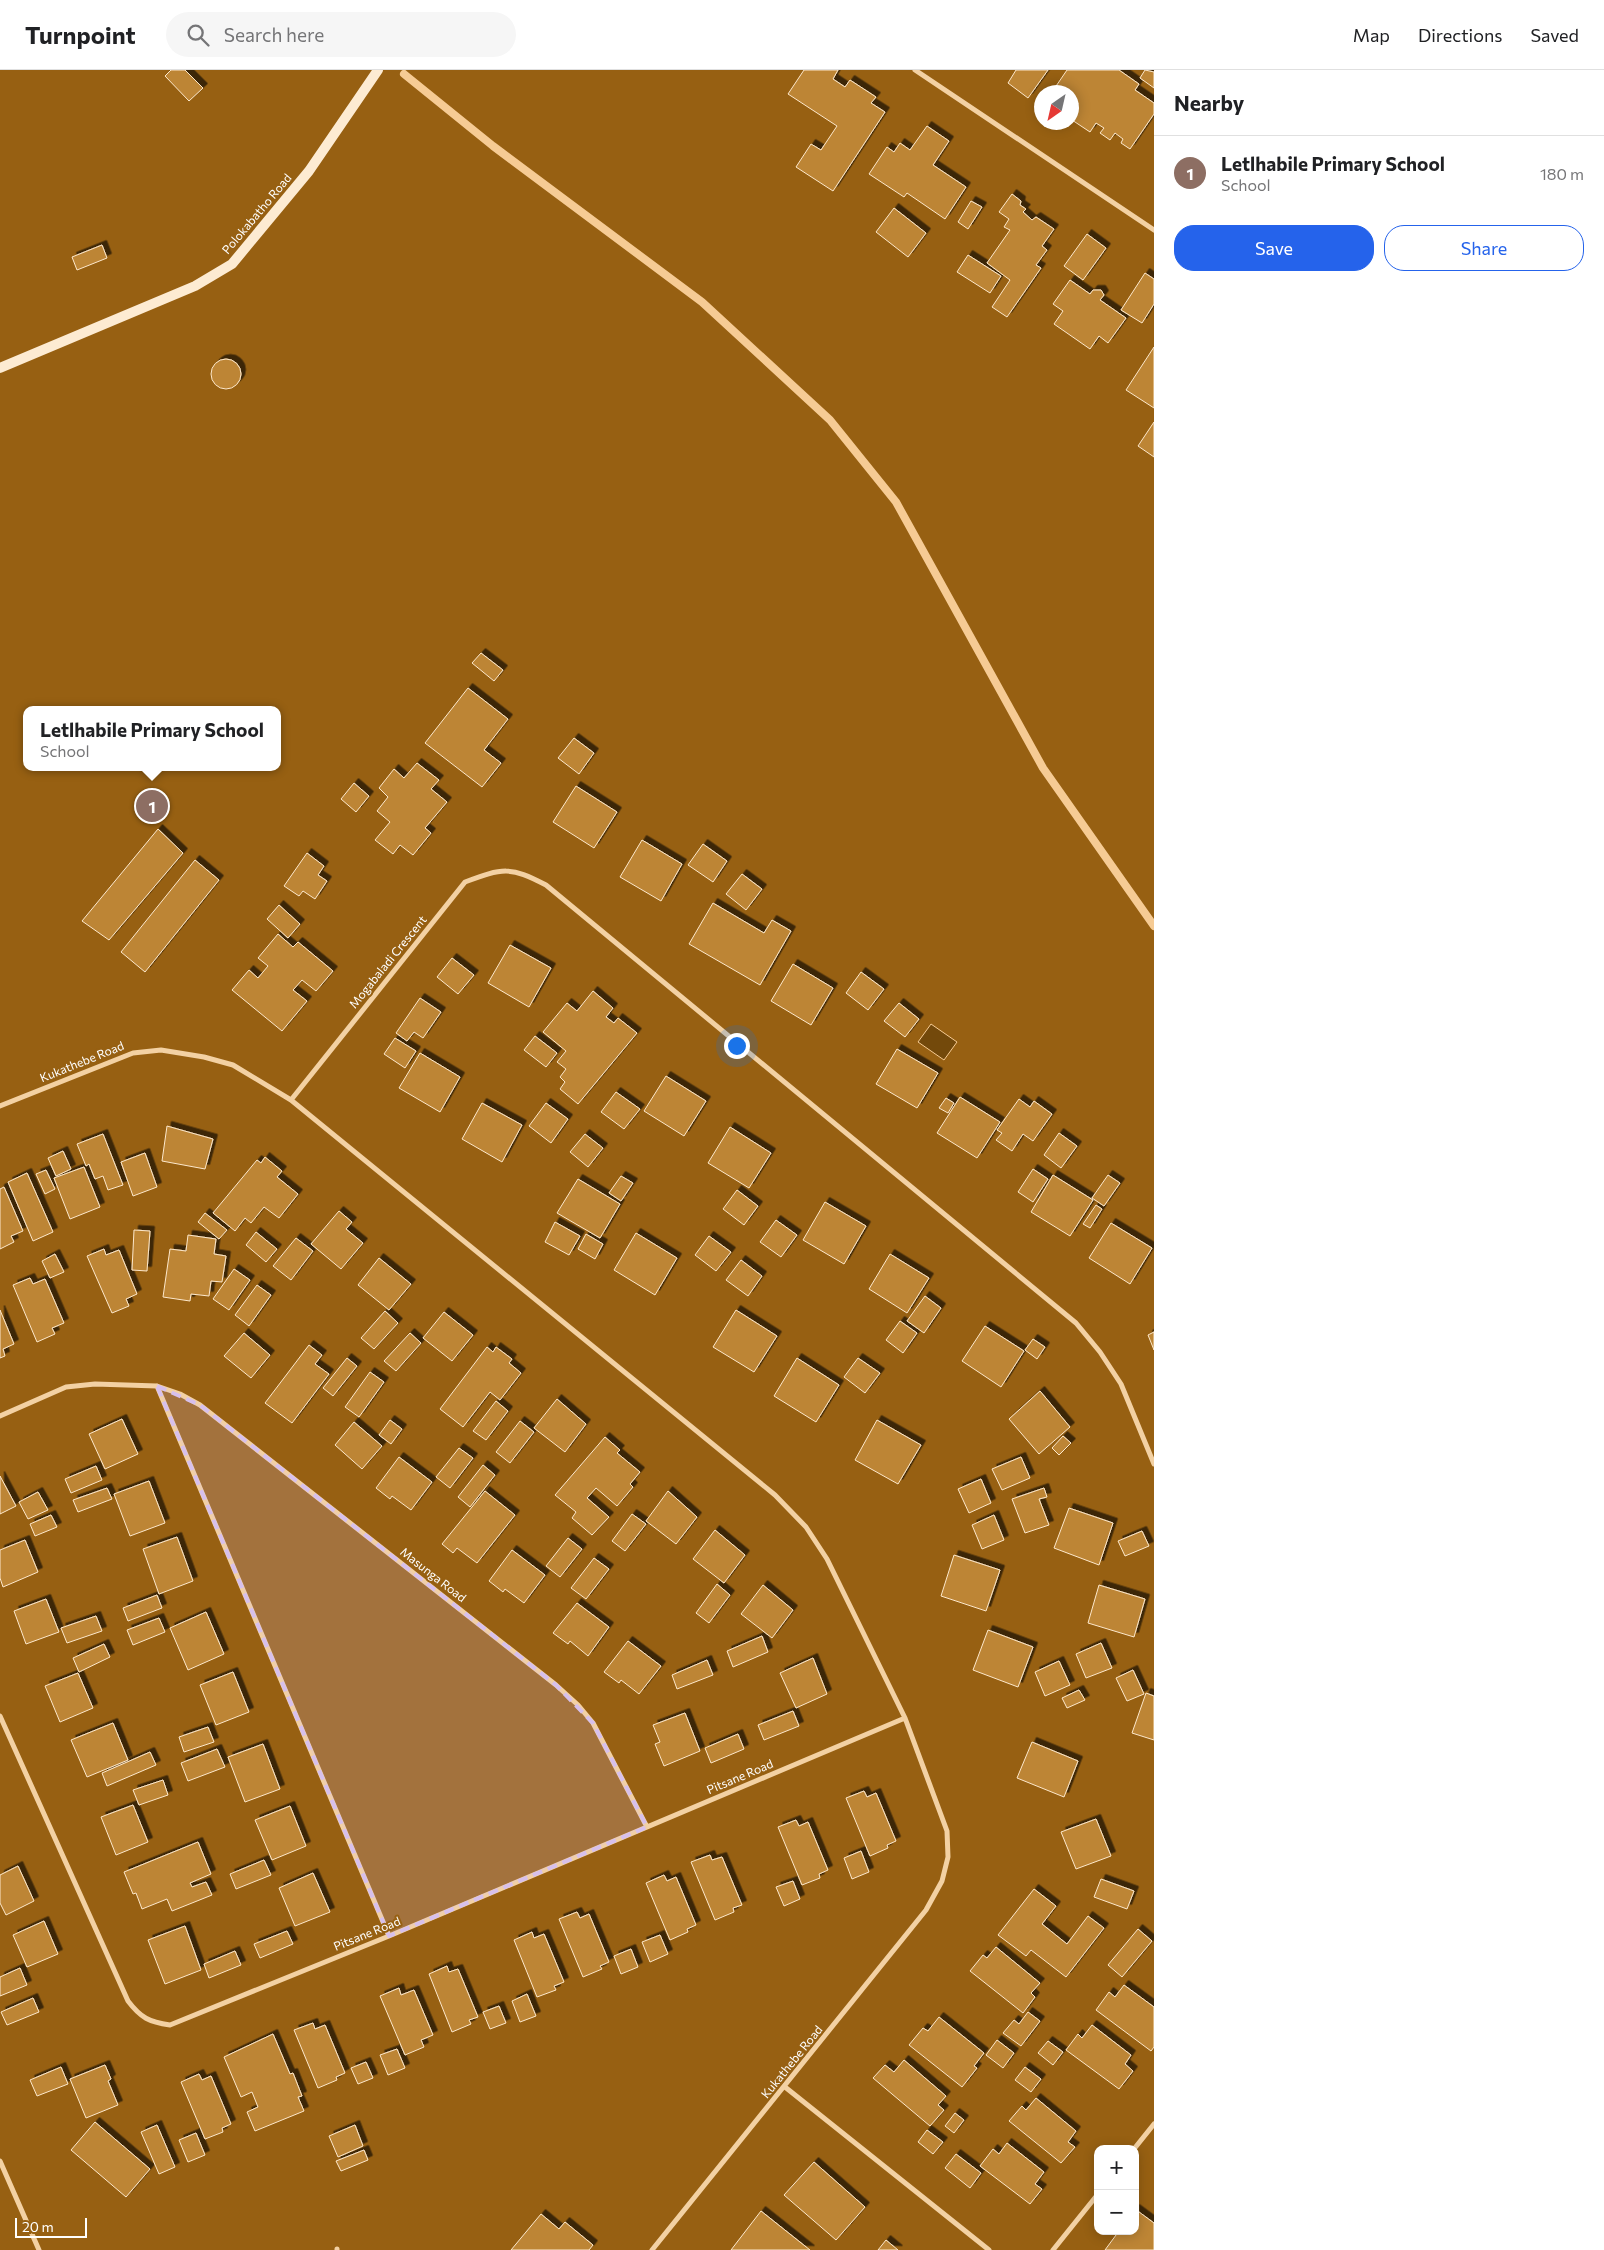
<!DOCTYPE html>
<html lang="en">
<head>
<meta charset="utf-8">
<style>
  :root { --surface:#fff; --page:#f6f6f6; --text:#202124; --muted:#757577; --line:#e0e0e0; --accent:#2563eb }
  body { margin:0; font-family:Commissioner,sans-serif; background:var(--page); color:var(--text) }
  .controls { position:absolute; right:15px; bottom:15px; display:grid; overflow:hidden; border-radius:10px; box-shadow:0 2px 12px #0003 }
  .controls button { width:45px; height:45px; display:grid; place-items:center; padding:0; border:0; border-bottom:1px solid var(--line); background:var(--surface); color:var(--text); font:25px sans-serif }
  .compass { position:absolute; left:1034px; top:15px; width:45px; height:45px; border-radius:50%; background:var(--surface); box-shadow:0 2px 12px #0003; rotate:214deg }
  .scale { position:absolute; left:15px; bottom:12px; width:72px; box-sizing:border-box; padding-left:5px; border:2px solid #fff; border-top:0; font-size:14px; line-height:18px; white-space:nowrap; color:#fff; -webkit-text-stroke:4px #976012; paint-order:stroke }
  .you { position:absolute; left:736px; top:975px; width:18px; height:18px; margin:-12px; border:4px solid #fff; border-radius:50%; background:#1a73e8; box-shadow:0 0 0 8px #1a73e833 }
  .badge { display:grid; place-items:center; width:32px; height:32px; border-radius:50%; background:var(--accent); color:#fff; font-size:16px; font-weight:700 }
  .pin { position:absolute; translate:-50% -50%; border:2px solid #fff; box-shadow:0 1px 5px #0006 }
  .popup { position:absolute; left:23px; top:636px; width:258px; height:65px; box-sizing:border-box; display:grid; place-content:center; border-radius:10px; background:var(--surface); filter:drop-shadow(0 1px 4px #0005); font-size:16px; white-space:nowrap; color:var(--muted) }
  .popup b { font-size:19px; color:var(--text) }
  .popup::after { content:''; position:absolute; left:50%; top:100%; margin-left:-10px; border:10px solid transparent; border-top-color:var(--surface) }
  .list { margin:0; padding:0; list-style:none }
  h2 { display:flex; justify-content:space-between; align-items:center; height:65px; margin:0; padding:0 20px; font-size:21px }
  h2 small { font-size:16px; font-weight:400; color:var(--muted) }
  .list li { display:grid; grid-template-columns:32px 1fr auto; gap:15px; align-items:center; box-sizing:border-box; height:75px; padding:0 20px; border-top:1px solid var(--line) }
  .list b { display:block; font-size:19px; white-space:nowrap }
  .list p { margin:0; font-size:16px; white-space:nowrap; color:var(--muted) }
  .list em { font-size:16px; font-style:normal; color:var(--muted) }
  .actions { display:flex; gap:10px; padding:15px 20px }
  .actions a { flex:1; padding:11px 0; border:1px solid var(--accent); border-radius:20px; text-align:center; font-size:18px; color:var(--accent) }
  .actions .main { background:var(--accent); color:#fff }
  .icon { flex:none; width:28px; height:28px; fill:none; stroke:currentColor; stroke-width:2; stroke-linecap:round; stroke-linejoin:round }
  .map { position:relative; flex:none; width:1154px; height:2180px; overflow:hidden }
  header { display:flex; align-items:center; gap:30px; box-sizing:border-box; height:70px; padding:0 25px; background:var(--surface); border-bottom:1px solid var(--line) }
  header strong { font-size:24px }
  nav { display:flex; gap:28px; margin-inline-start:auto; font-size:18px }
  .search { width:350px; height:45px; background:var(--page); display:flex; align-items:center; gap:12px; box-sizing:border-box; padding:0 18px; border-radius:28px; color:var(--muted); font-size:19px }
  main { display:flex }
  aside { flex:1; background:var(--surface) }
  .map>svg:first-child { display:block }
  .water { fill:#73490b; stroke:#f6cb94 }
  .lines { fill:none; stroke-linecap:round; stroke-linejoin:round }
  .stream { stroke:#f6cb94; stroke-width:8 }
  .building { fill:#bd8536; stroke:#fde8cb; filter:url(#shadow) }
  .street { stroke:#f3d1a3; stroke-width:5 }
  .secondary { stroke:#fdebd2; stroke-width:10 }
  .marked { fill:#d7c0ec; fill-opacity:0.2; stroke:#d7c0ec; stroke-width:4; stroke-dasharray:10 6; stroke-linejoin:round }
  .labels { text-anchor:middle; stroke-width:4; stroke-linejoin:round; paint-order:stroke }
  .street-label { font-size:12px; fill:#fff; stroke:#976012 }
</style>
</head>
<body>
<header>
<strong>Turnpoint</strong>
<div class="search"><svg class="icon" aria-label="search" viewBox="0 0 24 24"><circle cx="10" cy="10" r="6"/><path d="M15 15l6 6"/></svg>Search here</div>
<nav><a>Map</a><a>Directions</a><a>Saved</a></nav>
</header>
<main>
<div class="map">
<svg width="1154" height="2180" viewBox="0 0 1154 2180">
  <defs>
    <filter id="shadow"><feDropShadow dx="4.5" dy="-4.5" stdDeviation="0" flood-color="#0009"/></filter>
  </defs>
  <rect width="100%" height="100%" fill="#976012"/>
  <path class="water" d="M931 954 957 972 944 990 918 972Z"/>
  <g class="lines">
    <path class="stream" d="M404 4 493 76 702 232 830 350 896 432 1043 698 1154 856"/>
  </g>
  <path class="building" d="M171 0H185L203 18 189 31 165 6Z
    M804 0H838L833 9 845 17 850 10 876 27 871 33 885 42 833 121 796 97 811 74 821 80 837 56 788 24Z
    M1016 0H1048L1028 28 1008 13Z
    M1067 0H1119L1139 14 1135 20 1154 33V44L1130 79 1121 73 1123 69 1115 63 1110 70 1100 63 1104 58 1096 53 1090 62 1072 50V22H1052Z
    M1145 0 1154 2V18L1140 8Z
    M927 56 949 71 933 95 966 117 945 149 907 123 904 127 869 104 887 77 894 82 900 73 910 80Z
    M1012 124 1021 131 1020 135 1026 139 1023 142 1032 150 1036 147 1054 159 1042 176 1047 180 1036 195 1041 198 1007 247 992 237 1010 210 987 193 1010 160 1004 157 1009 149 999 142Z
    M971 131 982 137 968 159 958 152Z
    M894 138 926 163 908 187 876 162Z
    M1087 164 1106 178 1083 210 1064 196Z
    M102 175 107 188 77 200 72 187Z
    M968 185 1001 206 990 223 957 202Z
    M1145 203 1154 209V234L1142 253 1121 240Z
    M1070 210 1090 224 1093 220H1101L1104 225 1100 230 1126 248 1108 273 1099 266 1090 279 1054 254 1063 241 1053 234Z
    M1154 277V338L1126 320Z
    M211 304a15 15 0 1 1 30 0a15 15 0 1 1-30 0Z
    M1154 352V387L1138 376Z
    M481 583 503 600 494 611 472 593Z
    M468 618 508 649 484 680 501 693 482 717 425 673Z
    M574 668 594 683 579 704 558 688Z
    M417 693 439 710 431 719 447 732 425 758 431 763 413 785 400 775 393 784 375 770 390 752 377 741 388 727 379 718 394 699 404 708Z
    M354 713 369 726 356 742 341 729Z
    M576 716 617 742 594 778 553 752Z
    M158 759 183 783 109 870 82 851Z
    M642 770 682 794 661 831 620 807Z
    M703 774 727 791 713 812 688 795Z
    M307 783 324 796 318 805 327 811 315 829 303 821 299 826 284 816Z
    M195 790 219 810 145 902 121 882Z
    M742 804 762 819 746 840 726 824Z
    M713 833 764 863 772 850 791 861 760 915 689 874Z
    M279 835 300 854 288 868 267 849Z
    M278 864 293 877 298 872 333 901 316 921 302 910 293 920 307 931 282 961 232 920 249 900 258 908 268 896 258 888Z
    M510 875 551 898 529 937 488 913Z
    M452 888 474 905 458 924 437 907Z
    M793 894 833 918 811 955 771 931Z
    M861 902 884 919 868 940 846 923Z
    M593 921 613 938 606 947 614 953 618 948 637 963 578 1034 560 1019 565 1012 560 1007 566 999 557 992 566 981 543 962 567 933 577 941Z
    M420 928 441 942 423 968 414 962 407 971 396 963Z
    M899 933 919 949 905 967 884 951Z
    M535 966 557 983 546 997 524 980Z
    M395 968 416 981 405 998 384 984Z
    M897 979 938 1003 917 1038 876 1014Z
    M420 983 460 1007 440 1042 399 1018Z
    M666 1006 706 1031 684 1066 644 1041Z
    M616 1022 640 1039 624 1059 601 1042Z
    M960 1027 1000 1052 977 1088 937 1063Z
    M946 1028 954 1033 948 1043 939 1038Z
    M1019 1029 1030 1037 1034 1031 1052 1044 1033 1071 1023 1064 1012 1081 996 1070 1002 1063 997 1060Z
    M482 1033 522 1055 502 1092 462 1069Z
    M546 1033 568 1049 551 1073 529 1056Z
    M167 1056 213 1069 205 1099 162 1091Z
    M730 1057 771 1083 749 1118 708 1093Z
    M1059 1063 1077 1076 1061 1098 1044 1085Z
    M103 1064 123 1115 108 1120 103 1106 95 1109 89 1094 86 1096 77 1074Z
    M585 1064 603 1078 588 1097 570 1082Z
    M63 1081 71 1099 56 1106 48 1088Z
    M145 1083 157 1117 133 1126 121 1092Z
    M265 1087 282 1101 277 1107 298 1124 279 1148 264 1137 251 1153 245 1148 235 1161 213 1143 257 1090 261 1093Z
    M84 1097 100 1137 70 1149 54 1108Z
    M1033 1099 1048 1109 1033 1132 1018 1122Z
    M46 1100 55 1119 45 1124 36 1104Z
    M27 1103 53 1162 33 1171 8 1112Z
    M1053 1105 1093 1130 1070 1166 1031 1142Z
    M1108 1105 1120 1113 1104 1136 1092 1128Z
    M621 1106 633 1113 621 1131 609 1123Z
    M578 1109 620 1134 600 1168 557 1143Z
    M4 1117 23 1161 11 1166 14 1172 0 1179V1119Z
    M737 1120 758 1136 744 1155 723 1139Z
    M825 1132 866 1156 844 1194 803 1170Z
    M1096 1135 1102 1139 1090 1158 1083 1154Z
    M339 1141 352 1152 346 1159 363 1173 341 1199 311 1174Z
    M205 1143 227 1160 219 1169 198 1152Z
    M776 1150 797 1165 781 1187 760 1172Z
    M555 1152 580 1166 569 1185 545 1172Z
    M1111 1153 1152 1178 1130 1214 1089 1188Z
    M134 1160 150 1161 147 1201 132 1200Z
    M256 1162 277 1179 266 1192 246 1175Z
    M636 1163 677 1188 655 1225 614 1200Z
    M586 1164 603 1174 595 1189 578 1179Z
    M188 1165 216 1169 214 1184 226 1186 222 1212 211 1211 209 1226 191 1224 190 1231 163 1227 170 1179 186 1181Z
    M709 1166 731 1182 716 1201 695 1185Z
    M296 1168 313 1181 291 1210 273 1196Z
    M104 1179 106 1185 119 1180 137 1224 126 1229 129 1236 112 1243 87 1186Z
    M55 1184 64 1202 50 1208 42 1191Z
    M890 1184 929 1208 907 1243 869 1219Z
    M379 1188 411 1214 389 1240 358 1215Z
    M741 1190 762 1206 748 1226 726 1210Z
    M234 1199 250 1210 229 1240 213 1229Z
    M30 1208 33 1214 45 1209 64 1253 52 1258 55 1264 37 1272 13 1215Z
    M257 1215 271 1225 249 1256 235 1245Z
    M925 1226 941 1238 924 1263 907 1251Z
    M0 1240 14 1274 3 1279 5 1286 0 1288Z
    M736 1240 777 1266 754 1302 713 1277Z
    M385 1241 398 1253 374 1279 361 1268Z
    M444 1242 473 1265 452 1291 423 1268Z
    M900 1251 917 1263 903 1283 886 1270Z
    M985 1256 1024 1281 1001 1317 962 1291Z
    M1154 1262V1280L1148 1265Z
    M244 1263 270 1285 251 1308 224 1286Z
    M410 1263 421 1273 396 1301 384 1291Z
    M1033 1269 1045 1277 1037 1289 1025 1280Z
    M309 1275 322 1285 315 1294 329 1304 292 1353 265 1333Z
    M487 1277 493 1282 496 1277 512 1289 509 1293 521 1303 500 1330 490 1322 463 1357 440 1339Z
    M347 1288 357 1296 333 1326 323 1318Z
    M797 1288 839 1315 816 1352 774 1326Z
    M858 1288 880 1303 865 1323 844 1307Z
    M370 1302 384 1312 359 1347 345 1337Z
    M1040 1321 1070 1357 1039 1384 1009 1349Z
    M557 1329 586 1354 565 1382 534 1358Z
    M496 1331 508 1341 486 1370 473 1361Z
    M122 1349 138 1384 105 1399 89 1364Z
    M390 1350 402 1359 391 1374 379 1365Z
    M877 1350 921 1375 898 1414 855 1390Z
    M520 1351 534 1362 510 1393 496 1382Z
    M354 1352 382 1376 362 1399 335 1375Z
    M1063 1366 1071 1373 1059 1385 1052 1378Z
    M605 1367 620 1380 617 1383 640 1402 630 1414 633 1417 617 1436 596 1418 587 1428 609 1447 592 1465 572 1448 576 1442 555 1425Z
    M459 1378 473 1388 450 1418 436 1407Z
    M399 1387 432 1412 411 1440 392 1426 390 1429 376 1418Z
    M1021 1387 1030 1408 1002 1420 992 1399Z
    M483 1395 495 1405 470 1437 458 1427Z
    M96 1396 102 1410 71 1423 65 1409Z
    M0 1406 16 1436 0 1444Z
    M981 1409 991 1433 969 1443 958 1419Z
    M149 1411 165 1453 130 1466 114 1424Z
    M107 1418 112 1429 78 1442 73 1430Z
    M1044 1418 1047 1427 1039 1429 1049 1455 1025 1463 1012 1429Z
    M485 1421 515 1445 477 1493 457 1478 453 1483 442 1474Z
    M668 1421 697 1447 676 1474 646 1451Z
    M38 1422 48 1440 28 1449 19 1432Z
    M1069 1438 1113 1453 1099 1495 1054 1478Z
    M632 1444 646 1454 625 1481 612 1471Z
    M51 1445 57 1457 35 1466 30 1454Z
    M994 1445 1004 1470 982 1479 972 1455Z
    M715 1460 745 1485 724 1513 693 1489Z
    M1142 1461 1149 1476 1125 1486 1118 1471Z
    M177 1467 193 1511 159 1524 143 1479Z
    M568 1468 582 1479 560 1507 546 1496Z
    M25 1470 38 1502 3 1517 0 1508V1480Z
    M512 1480 545 1505 524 1533 505 1519 503 1522 489 1511Z
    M954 1485 1000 1500 986 1541 941 1526Z
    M594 1488 609 1499 586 1529 571 1518Z
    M717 1514 730 1525 709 1553 696 1543Z
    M763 1515 793 1540 772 1568 741 1544Z
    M1099 1515 1145 1529 1134 1567 1088 1553Z
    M157 1525 162 1538 128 1551 123 1538Z
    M46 1529 59 1562 26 1574 14 1541Z
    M577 1533 609 1557 588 1586 570 1571 568 1574 553 1563Z
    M206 1542 224 1584 188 1600 170 1558Z
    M96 1546 102 1561 67 1573 61 1558Z
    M159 1548 165 1562 133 1575 127 1560Z
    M988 1560 1033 1577 1018 1617 973 1600Z
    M762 1566 768 1582 733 1597 727 1581Z
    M628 1571 661 1596 639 1624 621 1610 619 1613 604 1602Z
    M1101 1573 1112 1598 1086 1608 1076 1584Z
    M104 1574 110 1587 79 1602 73 1588Z
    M813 1588 827 1624 796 1638 780 1603Z
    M707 1590 713 1605 677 1619 672 1605Z
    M1059 1591 1070 1615 1045 1626 1035 1602Z
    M1133 1600 1144 1624 1127 1631 1116 1608Z
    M233 1602 249 1642 216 1655 200 1615Z
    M78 1603 93 1638 60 1652 45 1616Z
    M1079 1620 1085 1630 1067 1638 1062 1628Z
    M1146 1623 1154 1626V1670L1132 1663Z
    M793 1641 799 1656 764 1670 758 1655Z
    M685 1643 700 1681 664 1696 655 1674 660 1672 653 1655Z
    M113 1653 128 1690 87 1707 71 1670Z
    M208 1657 214 1672 184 1682 179 1667Z
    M738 1664 744 1679 711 1693 705 1678Z
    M1032 1672 1078 1691 1064 1727 1017 1708Z
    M263 1674 280 1719 245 1732 228 1687Z
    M217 1679 225 1697 188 1711 181 1693Z
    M150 1682 156 1695 107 1716 102 1703Z
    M163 1710 168 1725 139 1735 133 1720Z
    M864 1721 867 1727 876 1723 896 1771 887 1775 888 1778 870 1786 846 1728Z
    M133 1735 148 1772 116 1785 101 1747Z
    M290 1736 306 1776 272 1790 255 1750Z
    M1096 1749 1111 1786 1076 1799 1061 1762Z
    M796 1750 799 1756 808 1752 828 1800 819 1804 820 1808 802 1815 778 1757Z
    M198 1772 211 1804 190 1813 192 1817 206 1812 212 1825 172 1841 167 1829 142 1839 136 1823 133 1824 124 1802Z
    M861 1781 869 1802 852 1809 844 1788Z
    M710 1785 712 1790 722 1787 742 1835 733 1838 734 1842 715 1850 691 1792Z
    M264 1790 271 1805 236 1819 230 1804Z
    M18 1796 34 1831 6 1845 0 1833V1805Z
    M313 1803 330 1842 295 1856 279 1818Z
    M664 1805 667 1811 676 1807 696 1855 687 1859 688 1862 670 1870 646 1813Z
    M1101 1809 1134 1821 1127 1839 1094 1827Z
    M793 1811 800 1829 784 1836 776 1817Z
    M1034 1819 1056 1836 1042 1854 1067 1874 1088 1846 1104 1858 1066 1907 1031 1880 1026 1886 998 1865Z
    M577 1842 580 1848 589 1844 609 1892 600 1896 602 1899 583 1907 559 1849Z
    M44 1851 58 1884 27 1897 13 1865Z
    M185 1856 201 1900 165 1914 148 1870Z
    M1138 1859 1152 1871 1122 1907 1108 1895Z
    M287 1861 293 1874 260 1888 254 1874Z
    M532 1862 534 1868 544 1864 564 1912 554 1916 556 1920 537 1927 514 1870Z
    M660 1865 668 1884 650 1892 642 1872Z
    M996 1877 1040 1913 1031 1923 1035 1927 1023 1943 970 1901 983 1885 987 1888Z
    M631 1879 638 1897 621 1904 614 1886Z
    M235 1881 241 1895 209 1908 204 1894Z
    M447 1896 449 1902 458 1899 478 1947 469 1950 471 1954 452 1962 429 1904Z
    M20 1898 27 1915 0 1926V1907Z
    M1124 1915 1154 1937V1977L1151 1981 1096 1940 1109 1922 1115 1927Z
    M399 1918 401 1925 414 1920 433 1965 421 1970 424 1977 405 1985 380 1926Z
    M527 1924 536 1946 520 1952 512 1931Z
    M33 1928 39 1942 7 1955 1 1942Z
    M499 1936 506 1953 490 1959 483 1942Z
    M1028 1942 1040 1951 1021 1976 1003 1963 1014 1950 1019 1954Z
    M939 1947 984 1983 974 1996 977 1998 962 2017 909 1975 923 1958 928 1961Z
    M313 1953 315 1959 325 1955 345 2003 336 2007 337 2010 318 2018 294 1960Z
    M1092 1955 1131 1985 1125 1994 1133 2001 1119 2019 1066 1980 1078 1964 1082 1968Z
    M273 1964 290 2004 293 2003 302 2026 298 2027 304 2041 255 2061 247 2042 258 2037 252 2022 241 2027 224 1987Z
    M997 1970 1014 1983 1003 1998 986 1985Z
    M1048 1971 1063 1982 1053 1995 1038 1983Z
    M397 1979 405 1998 388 2005 380 1985Z
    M904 1990 946 2026 938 2035 944 2040 930 2056 873 2008 885 1995 894 2002Z
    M366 1992 373 2008 358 2014 351 1998Z
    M105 1995 111 2009 108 2011 118 2035 86 2048 70 2009Z
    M61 1997 68 2014 37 2026 30 2010Z
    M1025 1997 1041 2009 1031 2022 1015 2010Z
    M199 2004 202 2010 211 2006 231 2054 222 2058 223 2062 205 2069 181 2012Z
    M1036 2028 1076 2061 1068 2072 1075 2077 1061 2093 1009 2051 1022 2036 1026 2040Z
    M955 2043 964 2050 954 2063 945 2056Z
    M95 2052 150 2099 126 2127 71 2080Z
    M157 2055 175 2097 159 2104 141 2062Z
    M355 2055 363 2076 338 2087 329 2066Z
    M927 2060 943 2072 933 2084 918 2072Z
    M196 2063 205 2085 188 2092 179 2070Z
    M1007 2073 1044 2102 1035 2114 1042 2119 1030 2134 980 2096 993 2079 999 2084Z
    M364 2080 368 2090 341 2101 336 2091Z
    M956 2084 981 2103 970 2118 945 2098Z
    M814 2092 865 2137 836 2170 784 2125Z
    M1135 2139 1154 2153V2180H1105L1119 2161H1135Z
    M761 2141 810 2180H731Z
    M541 2144 559 2159 565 2152 593 2175 589 2180H511Z
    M886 2170 898 2180H878Z"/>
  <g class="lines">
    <path class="street" d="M915 0 1154 160
      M291 1030 465 812C503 798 510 796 546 815L1076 1253 1100 1282 1121 1314 1154 1394
      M0 1036 133 983 161 980 204 987 233 995 291 1030 775 1425 806 1457 827 1489 905 1648 947 1761 948 1787 942 1811 926 1840 652 2180
      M157 1316 389 1866
      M0 1346 66 1317 95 1314 157 1316 180 1324 200 1335 556 1615 578 1635 593 1653 647 1757
      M0 1646 128 1931C141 1948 149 1952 170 1955L389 1866 905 1648
      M785 2017 989 2180
      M1134 2079 1154 2054
      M0 2091 39 2180
      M337 2179V2180
      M1053 2180 1098 2124"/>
    <path class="secondary" d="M0 298 195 216 232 194 309 101 378 0"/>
  </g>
  <path class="marked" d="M157 1316 200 1335 556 1615 593 1653 647 1757 389 1866Z"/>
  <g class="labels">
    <g class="street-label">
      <text transform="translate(257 144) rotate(-50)" y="4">Polokabatho Road</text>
      <text transform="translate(388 892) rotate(-51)" y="4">Mogabaladi Crescent</text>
      <text transform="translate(82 992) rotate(-22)" y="4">Kukathebe Road</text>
      <text transform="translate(433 1505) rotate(38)" y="4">Masunga Road</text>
      <text transform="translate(740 1707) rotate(-23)" y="4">Pitsane Road</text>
      <text transform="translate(367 1864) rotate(-22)" y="4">Pitsane Road</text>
      <text transform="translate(792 1992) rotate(-51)" y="4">Kukathebe Road</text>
    </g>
  </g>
</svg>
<div class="controls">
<button>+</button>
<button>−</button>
</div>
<svg class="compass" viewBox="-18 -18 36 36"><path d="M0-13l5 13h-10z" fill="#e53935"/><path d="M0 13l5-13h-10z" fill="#757577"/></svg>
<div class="scale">20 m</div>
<div class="you"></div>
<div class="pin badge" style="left:152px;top:736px;background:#8d6e63">1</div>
<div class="popup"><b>Letlhabile Primary School</b>School</div>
</div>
<aside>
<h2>Nearby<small></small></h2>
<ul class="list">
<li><span class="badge" style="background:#8d6e63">1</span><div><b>Letlhabile Primary School</b><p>School</p></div><em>180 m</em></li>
</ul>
<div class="actions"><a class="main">Save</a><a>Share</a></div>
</aside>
</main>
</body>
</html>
